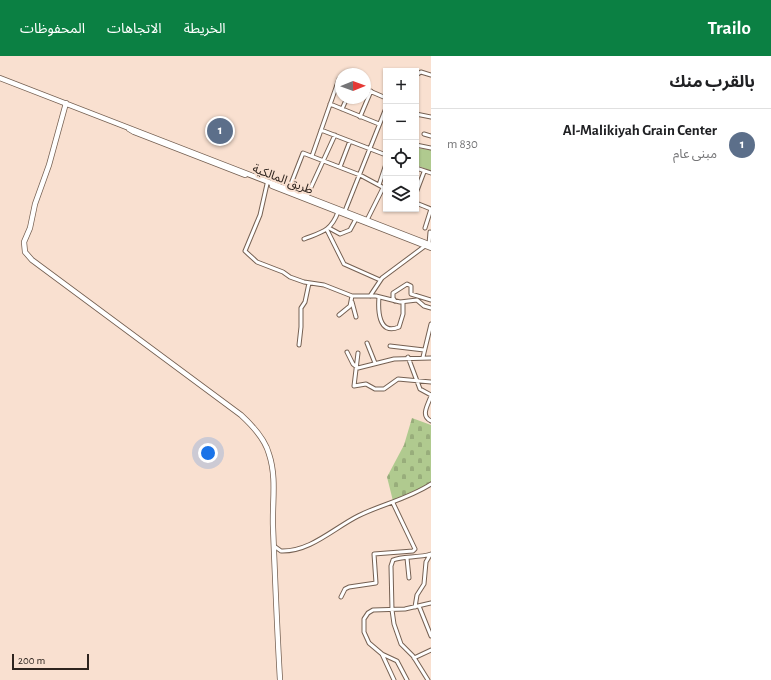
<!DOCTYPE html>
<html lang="ar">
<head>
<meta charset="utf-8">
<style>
  :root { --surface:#fff; --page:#f2f2f2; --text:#202124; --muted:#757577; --line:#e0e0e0; --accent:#0b8043 }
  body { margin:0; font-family:"Alegreya Sans","Noto Sans Arabic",sans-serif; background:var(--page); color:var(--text); direction:rtl }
  .controls { position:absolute; right:12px; top:12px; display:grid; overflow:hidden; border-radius:0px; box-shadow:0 1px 3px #0004 }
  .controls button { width:36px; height:36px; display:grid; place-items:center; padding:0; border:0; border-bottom:1px solid var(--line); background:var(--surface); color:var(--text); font:20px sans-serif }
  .compass { position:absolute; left:335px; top:12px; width:36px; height:36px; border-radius:50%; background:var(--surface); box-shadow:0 1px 3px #0004; rotate:89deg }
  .scale { position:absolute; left:12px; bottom:10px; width:77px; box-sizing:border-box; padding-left:4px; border:2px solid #2e241e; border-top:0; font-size:11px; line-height:14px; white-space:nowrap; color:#2e241e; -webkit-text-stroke:3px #f9e0d0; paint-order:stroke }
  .you { position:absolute; left:208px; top:397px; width:14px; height:14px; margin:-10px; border:3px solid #fff; border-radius:50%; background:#1a73e8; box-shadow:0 0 0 6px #1a73e833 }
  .badge { display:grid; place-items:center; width:26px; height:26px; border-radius:50%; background:var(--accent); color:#fff; font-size:13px; font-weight:700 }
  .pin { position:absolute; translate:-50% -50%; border:2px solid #fff; box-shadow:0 1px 4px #0006 }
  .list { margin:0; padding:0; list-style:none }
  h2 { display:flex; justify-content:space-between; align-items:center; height:52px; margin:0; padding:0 16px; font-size:17px }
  h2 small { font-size:13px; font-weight:400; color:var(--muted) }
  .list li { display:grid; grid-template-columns:26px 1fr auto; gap:12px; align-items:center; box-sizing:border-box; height:72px; padding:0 16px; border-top:1px solid var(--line) }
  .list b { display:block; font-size:15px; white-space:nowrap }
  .list p { margin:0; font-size:13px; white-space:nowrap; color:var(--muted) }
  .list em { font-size:13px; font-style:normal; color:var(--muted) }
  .icon { flex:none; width:22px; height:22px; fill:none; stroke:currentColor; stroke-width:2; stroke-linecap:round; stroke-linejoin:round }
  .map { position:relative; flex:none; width:431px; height:624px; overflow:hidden; direction:ltr }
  header { display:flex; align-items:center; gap:24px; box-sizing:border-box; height:56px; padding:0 20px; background:var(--accent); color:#fff }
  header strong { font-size:19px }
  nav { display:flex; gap:22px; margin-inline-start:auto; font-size:14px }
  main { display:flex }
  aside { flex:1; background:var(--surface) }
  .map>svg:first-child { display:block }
  .green { fill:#b0ca8f }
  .cemetery { fill:url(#cemetery-stones) }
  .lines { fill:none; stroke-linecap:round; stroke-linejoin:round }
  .street-casing { stroke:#756052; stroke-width:5 }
  .secondary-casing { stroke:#756052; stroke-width:6 }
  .street { stroke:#fff; stroke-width:3 }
  .secondary { stroke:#fff; stroke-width:4.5 }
  .labels { text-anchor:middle; stroke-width:4; stroke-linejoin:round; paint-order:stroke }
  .street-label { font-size:12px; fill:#2e241e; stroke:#f9e0d0 }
</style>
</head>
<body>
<header>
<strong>Trailo</strong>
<nav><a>الخريطة</a><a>الاتجاهات</a><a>المحفوظات</a></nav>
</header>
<main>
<aside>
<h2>بالقرب منك<small></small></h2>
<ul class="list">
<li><span class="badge" style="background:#5c6f8a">1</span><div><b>Al-Malikiyah Grain Center</b><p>مبنى عام</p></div><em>830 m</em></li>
</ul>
</aside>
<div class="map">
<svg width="431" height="624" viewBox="0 0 431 624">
  <defs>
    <pattern id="cemetery-stones" width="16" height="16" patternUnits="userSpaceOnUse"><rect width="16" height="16" fill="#b0ca8f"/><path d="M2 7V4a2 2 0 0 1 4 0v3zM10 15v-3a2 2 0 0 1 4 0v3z" fill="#98ad7b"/></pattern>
  </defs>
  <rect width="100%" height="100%" fill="#f9e0d0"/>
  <path class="green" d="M416 92 431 94V115L416 109Z"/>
  <path class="cemetery" d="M412 362 431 369V427L413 438 393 445 387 421 404 389Z"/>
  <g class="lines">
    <defs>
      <path id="street" d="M416 19 421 16 431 19
        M365 33 386 42
        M330 48 379 68
        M342 53 347 42
        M416 58 431 61
        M360 61 371 35
        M321 74 386 99
        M424 78 431 80
        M416 89 431 92
        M312 100 339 23 341 22
        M340 111 350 85
        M416 112 431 117
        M267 128 260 159 245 195 257 206 283 216 290 221 304 226 324 229 352 240H376L400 246 417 244 424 250 431 252
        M379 129 386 108
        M289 133 303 97 360 119 386 133
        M416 137 424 116
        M307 140 335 79
        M416 147 431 153
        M345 155 386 52
        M367 164 383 132
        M329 172 340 178 350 174 356 163
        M425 172 431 153
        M327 174 344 208 380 224
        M304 183C322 176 331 175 338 156
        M429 188 430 176
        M370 240 382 222 425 190
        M379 241C378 253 378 280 399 271L403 258V246
        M395 245 393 242V237L407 228 411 230V238L431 244
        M352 246 356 261
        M339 259 350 250 352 240
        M367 287 375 307
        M299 289 301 271V252L305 246 309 227
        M390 290 424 294
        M347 296 353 308 358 312 394 303 431 302
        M358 297 354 330 366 328 375 333H384L398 323 431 326
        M408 301 420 333 431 339
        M423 301 431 268
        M431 340C428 349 420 360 431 365
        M274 490 281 495C310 496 334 472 358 460 382 448 408 443 431 428
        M407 502 409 522
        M341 541 345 533 349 531 376 527 374 498 413 495 415 493 393 447
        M419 550 431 580
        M415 551 417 539 424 528 426 506 430 499
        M382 598 394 624
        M414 602 431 594
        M407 624 397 605 382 598 369 587 364 576V563L368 557 373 554 405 553 431 547
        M428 624 413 600 401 588 394 568 392 554 391 510 393 504C402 500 419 502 431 498"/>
      <path id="secondary" d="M0 22 431 189
        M66 47 49 109 35 148 30 172 24 186 25 196 32 204 241 359C253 370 265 383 269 398 277 422 272 447 273 471 275 522 277 573 280 624
        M129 73 134 76 245 119
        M272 130 431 192"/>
    </defs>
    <use href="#street" class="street-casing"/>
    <use href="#secondary" class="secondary-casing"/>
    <use href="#street" class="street"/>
    <use href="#secondary" class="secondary"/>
  </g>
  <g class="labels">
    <g class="street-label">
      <text transform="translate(283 123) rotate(21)" y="4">طريق المالكية</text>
    </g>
  </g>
</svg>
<div class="controls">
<button>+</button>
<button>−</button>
<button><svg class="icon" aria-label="locate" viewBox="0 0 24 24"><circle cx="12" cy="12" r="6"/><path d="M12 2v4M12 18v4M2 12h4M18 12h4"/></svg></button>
<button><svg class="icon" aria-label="layers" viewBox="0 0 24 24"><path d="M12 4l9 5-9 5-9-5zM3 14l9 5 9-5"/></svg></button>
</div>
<svg class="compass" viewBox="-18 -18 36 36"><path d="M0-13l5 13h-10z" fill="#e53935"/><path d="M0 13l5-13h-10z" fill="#757577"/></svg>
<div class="scale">200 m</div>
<div class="you"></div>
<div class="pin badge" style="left:220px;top:75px;background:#5c6f8a">1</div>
</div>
</main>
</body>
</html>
